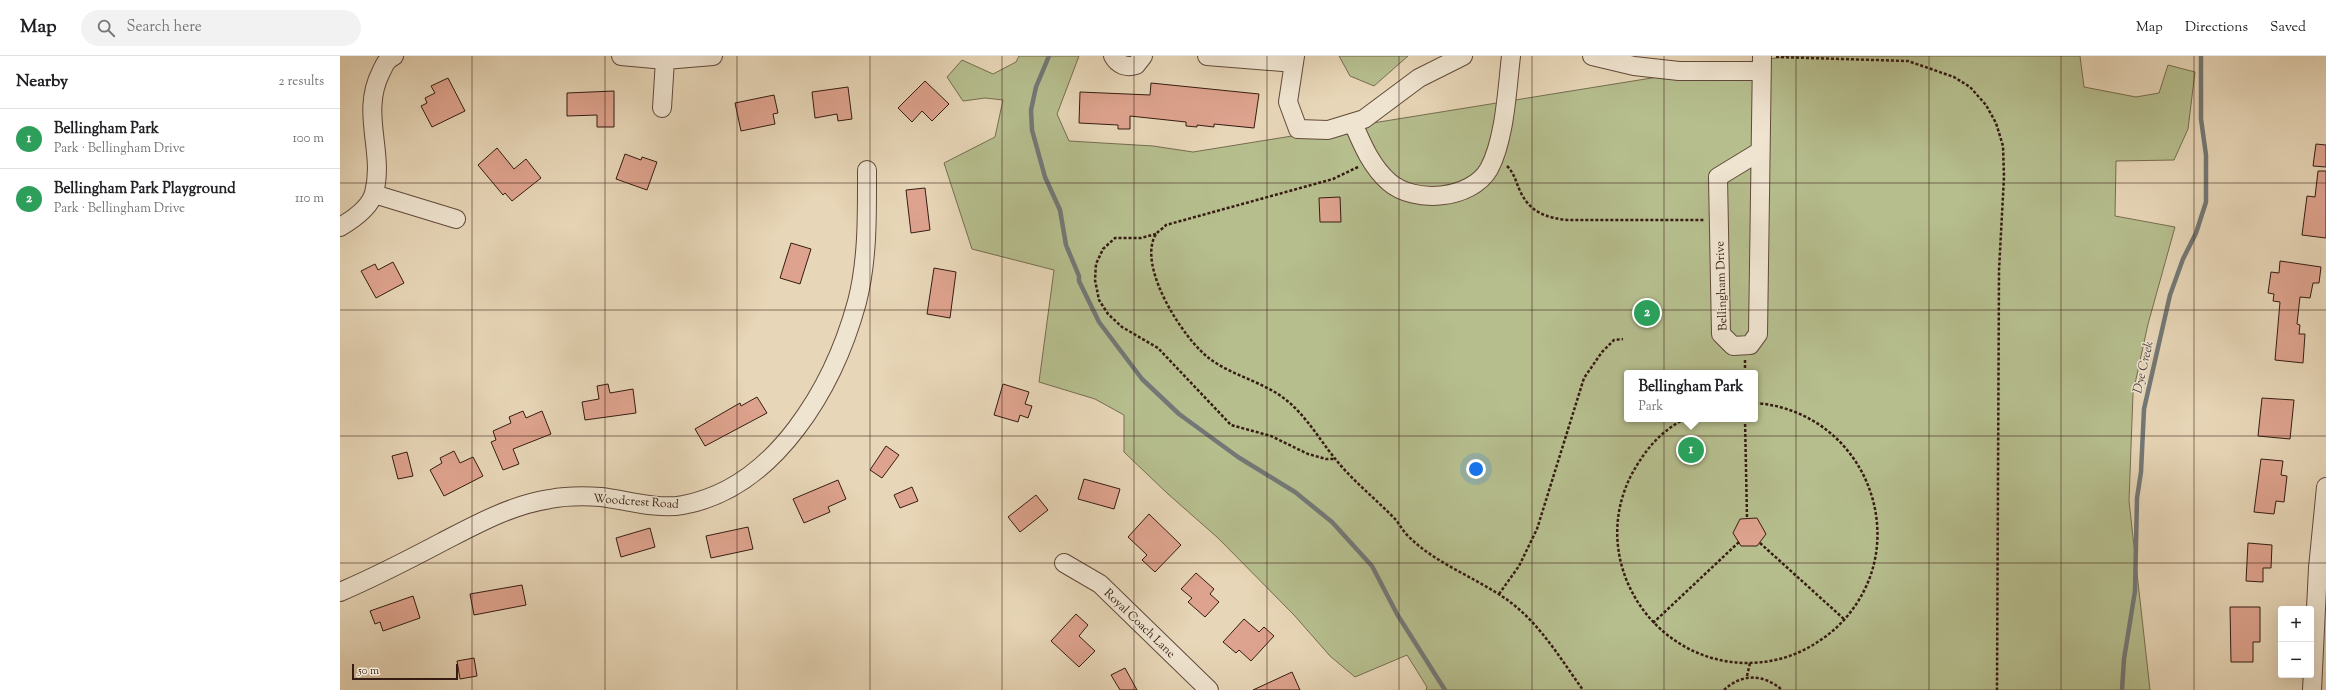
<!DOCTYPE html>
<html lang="en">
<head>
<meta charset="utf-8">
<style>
  :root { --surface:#fff; --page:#f2f2f2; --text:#202124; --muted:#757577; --line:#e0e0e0; --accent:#ea580c }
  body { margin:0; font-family:"Sorts Mill Goudy",serif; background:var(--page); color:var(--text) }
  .controls { position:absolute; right:12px; bottom:12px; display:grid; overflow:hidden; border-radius:4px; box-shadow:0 4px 16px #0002 }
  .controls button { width:36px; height:36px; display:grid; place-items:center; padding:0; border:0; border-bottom:1px solid var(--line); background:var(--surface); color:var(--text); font:20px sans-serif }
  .scale { position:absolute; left:12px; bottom:10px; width:106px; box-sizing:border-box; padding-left:4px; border:2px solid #361c12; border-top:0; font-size:11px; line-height:14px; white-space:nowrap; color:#361c12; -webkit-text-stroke:3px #efe4d0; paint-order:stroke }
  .you { position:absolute; left:1136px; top:413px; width:14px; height:14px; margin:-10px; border:3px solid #fff; border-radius:50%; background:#1a73e8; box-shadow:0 0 0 6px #1a73e833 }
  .badge { display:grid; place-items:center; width:26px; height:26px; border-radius:50%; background:var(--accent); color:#fff; font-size:13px; font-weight:700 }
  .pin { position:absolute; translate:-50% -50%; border:2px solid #fff; box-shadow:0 1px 4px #0006 }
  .popup { position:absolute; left:1284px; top:314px; width:134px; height:52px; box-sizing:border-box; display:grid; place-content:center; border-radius:4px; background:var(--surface); filter:drop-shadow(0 1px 3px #0005); font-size:13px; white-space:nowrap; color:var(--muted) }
  .popup b { font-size:15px; color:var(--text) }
  .popup::after { content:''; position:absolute; left:50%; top:100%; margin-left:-8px; border:8px solid transparent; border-top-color:var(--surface) }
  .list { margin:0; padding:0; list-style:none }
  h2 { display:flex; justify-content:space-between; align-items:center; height:52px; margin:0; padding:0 16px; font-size:17px }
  h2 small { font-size:13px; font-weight:400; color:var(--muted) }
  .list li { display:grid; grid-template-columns:26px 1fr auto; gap:12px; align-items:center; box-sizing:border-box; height:60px; padding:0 16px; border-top:1px solid var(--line) }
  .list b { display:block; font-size:15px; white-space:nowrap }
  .list p { margin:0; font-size:13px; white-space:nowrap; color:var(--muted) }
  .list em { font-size:13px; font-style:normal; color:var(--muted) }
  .icon { flex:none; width:22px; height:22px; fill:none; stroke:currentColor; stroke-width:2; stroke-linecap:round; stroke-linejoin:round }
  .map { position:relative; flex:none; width:1986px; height:634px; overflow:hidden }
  header { display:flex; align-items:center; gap:24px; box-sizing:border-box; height:56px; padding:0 20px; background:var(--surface); border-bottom:1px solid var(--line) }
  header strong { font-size:19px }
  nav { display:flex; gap:22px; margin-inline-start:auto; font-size:14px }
  .search { width:280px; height:36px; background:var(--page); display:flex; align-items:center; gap:10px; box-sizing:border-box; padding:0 14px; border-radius:22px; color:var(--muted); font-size:15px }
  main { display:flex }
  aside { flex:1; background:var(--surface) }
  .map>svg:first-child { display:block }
  .green { fill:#b6be8e; stroke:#766d50; fill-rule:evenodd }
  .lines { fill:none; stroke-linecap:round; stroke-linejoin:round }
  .stream { stroke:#737876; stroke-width:4.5 }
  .building { fill:#dea38e; stroke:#361c12 }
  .minor-casing { stroke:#624a3b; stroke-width:20 }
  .path { stroke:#361c12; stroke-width:2.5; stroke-dasharray:3 2; stroke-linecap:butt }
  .minor { stroke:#efe4d0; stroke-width:18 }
  .grid { fill:none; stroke:#361c12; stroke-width:1; stroke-opacity:0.55 }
  .labels { text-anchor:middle; stroke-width:3; stroke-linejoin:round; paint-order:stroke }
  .street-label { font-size:12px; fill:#361c12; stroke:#efe4d0 }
  .water-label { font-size:13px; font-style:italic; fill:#544a44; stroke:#efe4d0 }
</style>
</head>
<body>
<header>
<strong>Map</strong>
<div class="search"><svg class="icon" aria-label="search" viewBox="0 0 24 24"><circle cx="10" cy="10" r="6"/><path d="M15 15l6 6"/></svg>Search here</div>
<nav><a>Map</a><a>Directions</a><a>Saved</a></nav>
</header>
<main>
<aside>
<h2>Nearby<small>2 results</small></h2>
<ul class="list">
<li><span class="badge" style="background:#2e9e5b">1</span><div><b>Bellingham Park</b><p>Park · Bellingham Drive</p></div><em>100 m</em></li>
<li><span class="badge" style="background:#2e9e5b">2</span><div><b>Bellingham Park Playground</b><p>Park · Bellingham Drive</p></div><em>110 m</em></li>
</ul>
</aside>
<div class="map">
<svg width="1986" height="634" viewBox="0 0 1986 634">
  <rect width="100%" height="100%" fill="#e7d6b7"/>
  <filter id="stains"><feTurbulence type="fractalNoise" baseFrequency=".005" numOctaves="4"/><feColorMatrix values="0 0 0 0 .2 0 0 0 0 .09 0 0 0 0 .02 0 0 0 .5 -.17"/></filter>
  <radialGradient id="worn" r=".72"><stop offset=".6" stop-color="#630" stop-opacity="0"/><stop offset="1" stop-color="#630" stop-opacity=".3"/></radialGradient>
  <path class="green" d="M679 0H739L717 58 729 85 813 90 853 96 1448 0H1740L1744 31 1796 41 1819 37 1828 9 1855 16 1848 73 1834 104 1776 105 1775 160 1835 171 1808 268 1793 337 1789 445 1810 634H1086L1087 631 1067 599 1015 621 990 600 954 559 878 482 828 438 784 396V359L755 343 699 326 714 214 632 193 604 107 655 81 663 44 645 42 623 45 607 21 622 4 653 18 676 6ZM1287 317H1415V363H1287Z
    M999 0H1068L1034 30 1010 20Z"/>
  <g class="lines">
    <path class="stream" d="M709 0 696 31 691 54 692 74 705 121 720 154 726 189 739 220V225L759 266 802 323 839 358 898 401 955 436 992 466 1032 510 1057 558 1105 634
      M1782 634 1784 603 1795 535 1797 442 1801 416 1804 353 1830 239 1843 203 1856 177 1866 146V99L1861 63V0"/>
  </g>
  <path class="building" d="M108 22 125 55 92 71 81 50 87 47 85 42 95 37 91 30Z
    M585 25 609 48 592 65 582 55 572 66 558 52Z
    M811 27 919 38 914 72 874 68V71L857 69V71L846 70V66L790 60V73H778V69L739 67 740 36 810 39Z
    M508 31 512 63 498 65 497 58 475 62 472 36Z
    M274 35V71H257V59L227 60V37Z
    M434 39 438 57 433 58 435 68 401 75 395 47Z
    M1976 88 1986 89V111L1973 110Z
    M157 92 174 113 186 103 201 122 172 145 165 137 163 139 138 109Z
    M285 98 301 104 302 101 317 106 307 134 276 123Z
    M1978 115H1986V182L1962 179 1967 140 1975 141Z
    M585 132 590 174 571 177 566 134Z
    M1000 141 1001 166H980L979 142Z
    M451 187 471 193 460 228 440 222Z
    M1940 205 1981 211 1979 227H1973L1970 242 1960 241 1957 268 1960 269 1959 278H1965L1963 307 1935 304 1940 246 1933 245 1934 238 1928 237 1931 216 1939 217Z
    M53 206 64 227 36 242 21 215 35 208 38 214Z
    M594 212 616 216 610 262 587 258Z
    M268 328 270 337 293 333 296 357 245 364 242 346 259 343 257 330Z
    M663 328 689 336 685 348 692 350 688 362 680 359 678 366 654 359Z
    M417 341 427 357 365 390 355 373 400 347 401 350Z
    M1922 342 1954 344 1950 383 1918 380Z
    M183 355 186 362 202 355 211 378 173 393 179 408 163 414 151 386 156 384 153 375 171 367 169 361Z
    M546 390 559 399 542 422 530 414Z
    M114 395 120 407 133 401 143 420 104 440 90 414 102 407 100 402Z
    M67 396 73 420 58 423 52 400Z
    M1921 403 1943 405 1941 419 1947 420 1944 446 1936 445 1934 458 1914 456Z
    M744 423 780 433 774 453 738 443Z
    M498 424 506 443 488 451 490 456 464 467 453 443Z
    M572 431 578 445 560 452 554 439Z
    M696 439 708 454 680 476 668 461Z
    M809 458 841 489 815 516 802 504 807 499 788 481Z
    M1417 462 1426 478 1417 490H1401L1393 477 1400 463Z
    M408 471 413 493 371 502 366 480Z
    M310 472 315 491 281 501 276 482Z
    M1908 487 1932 489 1931 512H1923V526L1906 525Z
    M856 517 874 533 870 538 879 546 865 561 848 546 852 542 841 533Z
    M182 529 186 549 134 559 130 538Z
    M73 540 80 562 43 575 40 566 35 568 30 555Z
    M1890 551H1920V586H1913V606H1891Z
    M736 558 748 569 739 580 755 595 739 611 711 585Z
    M904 563 919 576 924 571 934 580 911 605 899 594 896 597 883 586Z
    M134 602 137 620 120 623 117 605Z
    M785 612 797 634H780L771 619Z
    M952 616 960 634H913Z"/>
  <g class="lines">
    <defs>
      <path id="minor" d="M281 0 325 4 373 0
        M773 0C778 9 786 12 796 9L803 0
        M867 0 954 7
        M955 0 948 46 958 73 988 74 1024 63 1079 22 1123 0
        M1252 0 1294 10 1339 15H1421
        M322 52 325 4
        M1013 67C1022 88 1031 110 1049 126 1074 148 1131 144 1149 113 1165 83 1167 34 1171 0
        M1419 96 1378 121 1381 278 1393 290 1410 289 1418 278 1422 0
        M34 138 116 163
        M0 171C12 164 30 152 34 137 45 96 20 57 41 16 45 8 46 4 54 0
        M724 507 760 528 869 634
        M0 536C35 521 68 504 102 486 137 468 171 449 210 443 226 440 246 440 261 441 286 444 318 454 343 449 436 432 494 330 517 246 528 203 527 158 527 114
        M1972 634 1978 512 1986 431"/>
    </defs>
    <use href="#minor" class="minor-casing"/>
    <path class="path" d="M1436 1 1568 5 1614 21 1630 31 1646 49 1656 67 1663 90 1664 121 1659 214 1657 634
      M1167 110C1175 118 1176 127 1181 137 1191 157 1208 162 1227 164H1364
      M1018 111 993 123 826 169C824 172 818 175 816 178 796 210 844 284 870 303 896 322 930 327 953 350 970 366 982 387 997 405 1014 426 1037 444 1056 464 1060 469 1063 475 1068 480 1095 507 1132 520 1163 541 1197 563 1220 602 1243 634
      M816 178 801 182H775L763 193 756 208 755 224 759 244 768 258 782 271 818 292 891 369 931 380 968 398 986 403H995
      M1405 304V317
      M1345 363C1326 372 1310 388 1299 406 1236 501 1319 624 1430 605 1455 601 1478 588 1496 572 1580 493 1528 355 1415 347
      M1405 363 1407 462
      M1420 487 1505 564
      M1159 538 1179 510 1197 473 1244 322 1262 296 1274 284 1283 283
      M1313 567 1399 486
      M1407 620 1410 607
      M1384 634C1402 617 1424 618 1442 634"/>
    <use href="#minor" class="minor"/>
  </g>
  <path class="grid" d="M132 0V634M265 0V634M397 0V634M530 0V634M662 0V634M794 0V634M927 0V634M1059 0V634M1192 0V634M1324 0V634M1456 0V634M1589 0V634M1721 0V634M1854 0V634M0 127H1986M0 254H1986M0 380H1986M0 507H1986"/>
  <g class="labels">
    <g class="street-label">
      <text transform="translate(1381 230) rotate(-92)" y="4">Bellingham Drive</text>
      <text transform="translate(296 445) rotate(4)" y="4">Woodcrest Road</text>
      <text transform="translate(800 567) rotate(44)" y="4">Royal Coach Lane</text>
    </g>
    <g class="water-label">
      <text transform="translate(1802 311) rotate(-77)" y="5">Dye Creek</text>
    </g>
  </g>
  <rect width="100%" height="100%" filter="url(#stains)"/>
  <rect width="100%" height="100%" fill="url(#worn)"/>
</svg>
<div class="controls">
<button>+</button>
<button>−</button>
</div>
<div class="scale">50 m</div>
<div class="you"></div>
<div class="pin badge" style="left:1351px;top:394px;background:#2e9e5b">1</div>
<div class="popup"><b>Bellingham Park</b>Park</div>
<div class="pin badge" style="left:1307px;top:257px;background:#2e9e5b">2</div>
</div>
</main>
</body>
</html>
